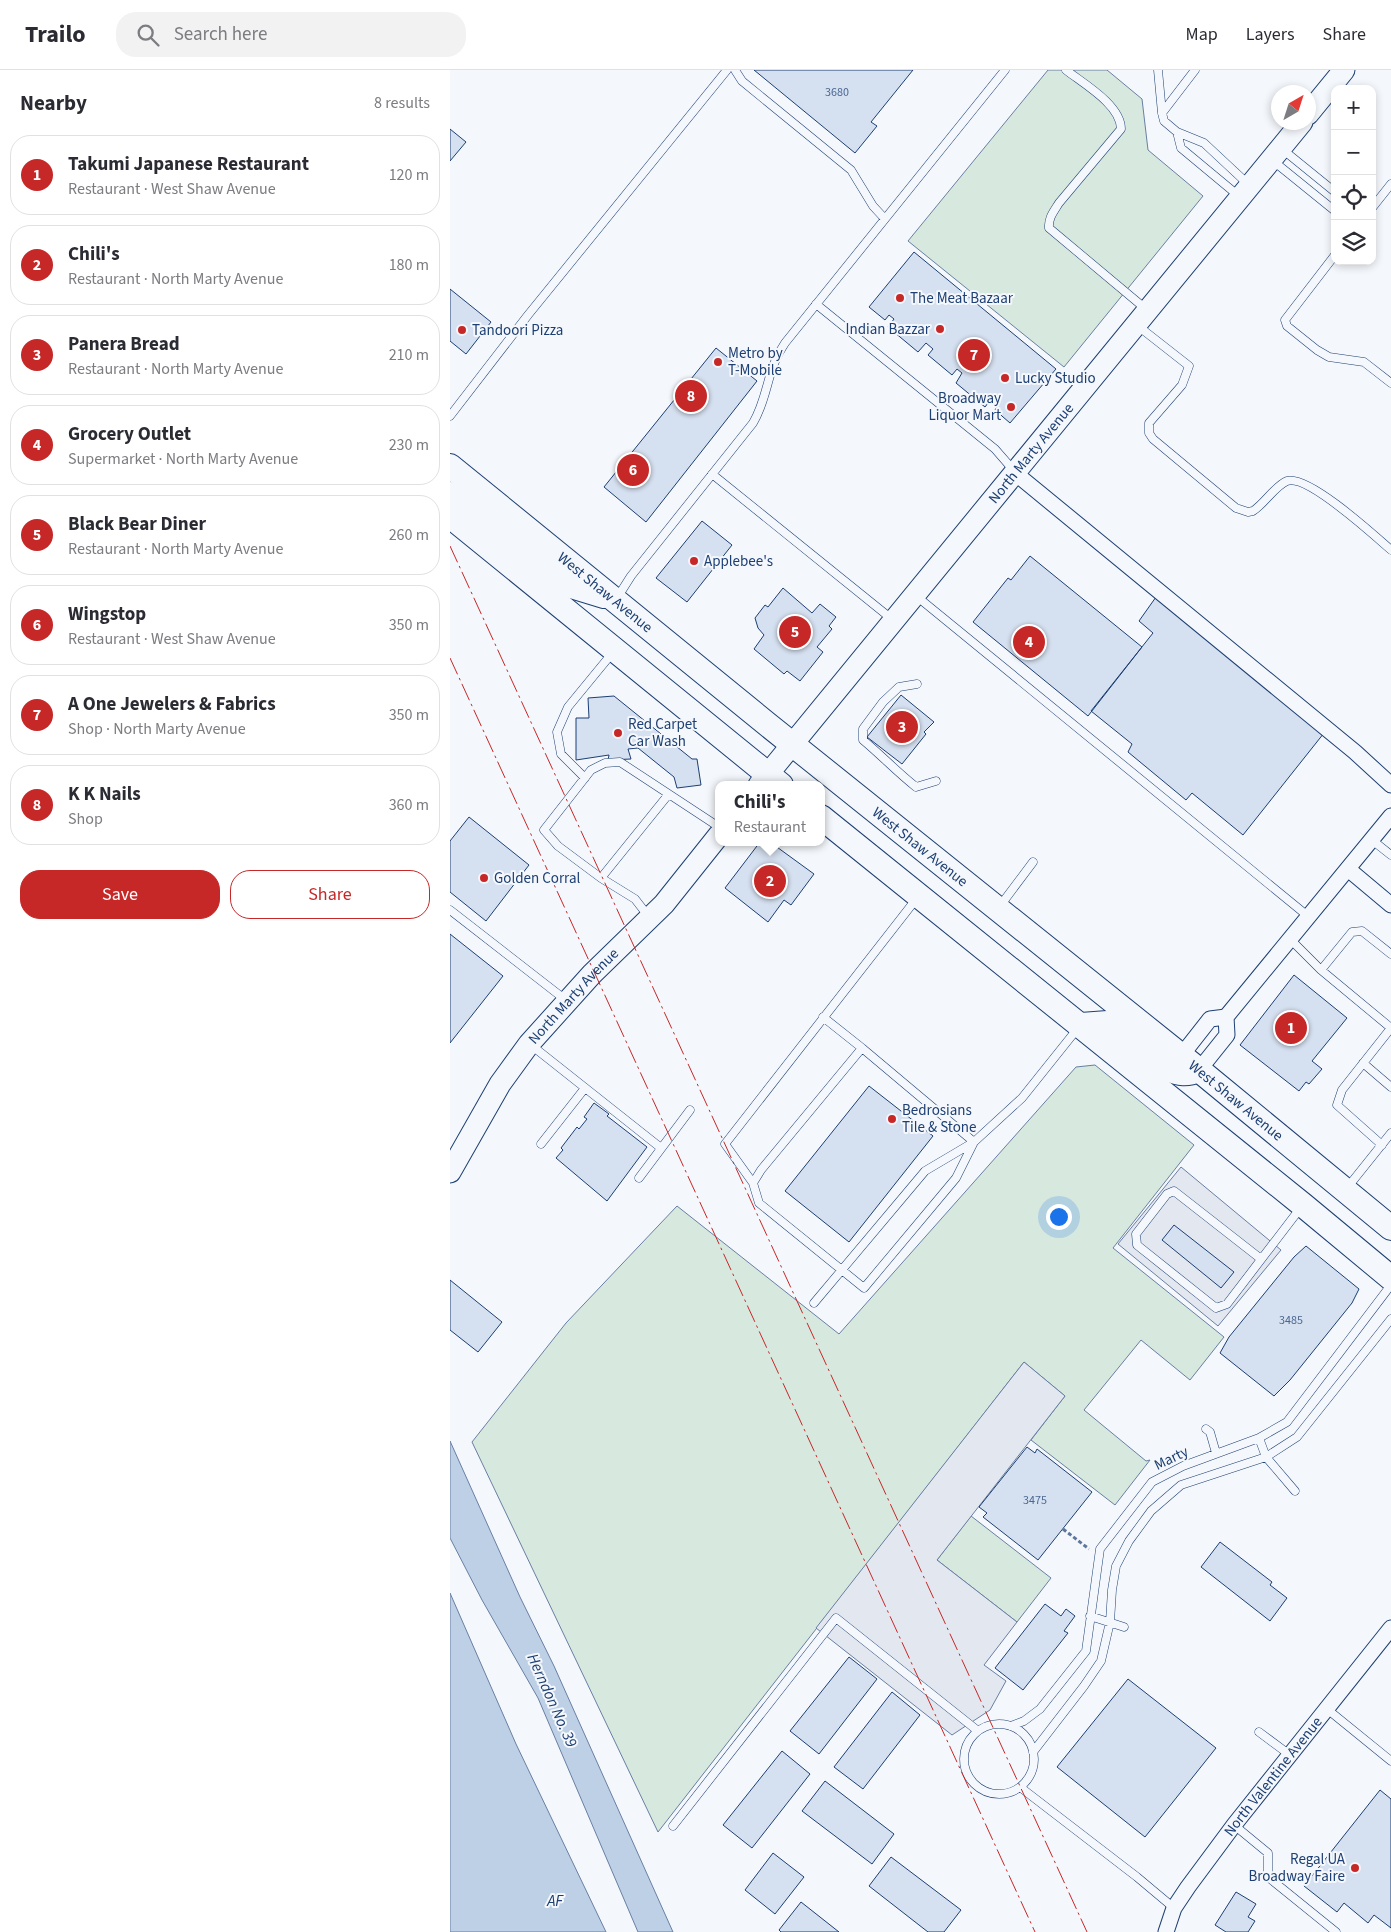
<!DOCTYPE html>
<html lang="en">
<head>
<meta charset="utf-8">
<style>
  :root { --surface:#fff; --page:#f2f2f3; --text:#2b2b33; --muted:#7c7c81; --line:#e1e1e2; --accent:#c62828 }
  body { margin:0; font-family:"Source Sans 3",sans-serif; background:var(--page); color:var(--text) }
  .controls { position:absolute; right:15px; top:15px; display:grid; overflow:hidden; border-radius:10px; box-shadow:0 2px 8px #0003 }
  .controls button { width:45px; height:45px; display:grid; place-items:center; padding:0; border:0; border-bottom:1px solid var(--line); background:var(--surface); color:var(--text); font:25px sans-serif }
  .compass { position:absolute; left:821px; top:15px; width:45px; height:45px; border-radius:50%; background:var(--surface); box-shadow:0 2px 8px #0003; rotate:39deg }
  .you { position:absolute; left:608px; top:1146px; width:18px; height:18px; margin:-12px; border:4px solid #fff; border-radius:50%; background:#1a73e8; box-shadow:0 0 0 8px #1a73e833 }
  .badge { display:grid; place-items:center; width:32px; height:32px; border-radius:50%; background:var(--accent); color:#fff; font-size:16px; font-weight:700 }
  .pin { position:absolute; translate:-50% -50%; border:2px solid #fff; box-shadow:0 1px 5px #0006 }
  .popup { position:absolute; left:265px; top:711px; width:110px; height:65px; box-sizing:border-box; display:grid; place-content:center; border-radius:10px; background:var(--surface); filter:drop-shadow(0 1px 4px #0005); font-size:16px; white-space:nowrap; color:var(--muted) }
  .popup b { font-size:19px; color:var(--text) }
  .popup::after { content:''; position:absolute; left:50%; top:100%; margin-left:-10px; border:10px solid transparent; border-top-color:var(--surface) }
  .list { margin:0; padding:0; list-style:none }
  h2 { display:flex; justify-content:space-between; align-items:center; height:65px; margin:0; padding:0 20px; font-size:21px }
  h2 small { font-size:16px; font-weight:400; color:var(--muted) }
  .list li { display:grid; grid-template-columns:32px 1fr auto; gap:15px; align-items:center; box-sizing:border-box; height:80px; margin:0 10px 10px; padding:0 10px; border:1px solid var(--line); border-radius:20px }
  .list b { display:block; font-size:19px; white-space:nowrap }
  .list p { margin:0; font-size:16px; white-space:nowrap; color:var(--muted) }
  .list em { font-size:16px; font-style:normal; color:var(--muted) }
  .actions { display:flex; gap:10px; padding:15px 20px }
  .actions a { flex:1; padding:11px 0; border:1px solid var(--accent); border-radius:20px; text-align:center; font-size:18px; color:var(--accent) }
  .actions .main { background:var(--accent); color:#fff }
  .icon { flex:none; width:28px; height:28px; fill:none; stroke:currentColor; stroke-width:2; stroke-linecap:round; stroke-linejoin:round }
  .map { position:relative; flex:none; width:941px; height:1862px; overflow:hidden }
  header { display:flex; align-items:center; gap:30px; box-sizing:border-box; height:70px; padding:0 25px; background:var(--surface); border-bottom:1px solid var(--line) }
  header strong { font-size:24px }
  nav { display:flex; gap:28px; margin-inline-start:auto; font-size:18px }
  .search { width:350px; height:45px; background:var(--page); display:flex; align-items:center; gap:12px; box-sizing:border-box; padding:0 18px; border-radius:20px; color:var(--muted); font-size:19px }
  main { display:flex }
  aside { flex:1; background:var(--surface) }
  .map>svg:first-child { display:block }
  .green { fill:#d7e8df; stroke:#687fa3 }
  .parking { fill:#e3e8f0; stroke:#687fa3 }
  .water { fill:#bed0e5; stroke:#687fa3 }
  .building { fill:#d5e0f0; stroke:#1d3f73 }
  .lines { fill:none; stroke-linecap:round; stroke-linejoin:round }
  .lane-casing { stroke:#1d3f73; stroke-width:9 }
  .street-casing { stroke:#1d3f73; stroke-width:17 }
  .secondary-casing { stroke:#1d3f73; stroke-width:23 }
  .primary-casing { stroke:#1d3f73; stroke-width:26 }
  .path { stroke:#5e769c; stroke-width:3; stroke-dasharray:4 2.5; stroke-linecap:butt }
  .lane { stroke:#f4f7fb; stroke-width:8 }
  .street { stroke:#f4f7fb; stroke-width:15 }
  .secondary { stroke:#f4f7fb; stroke-width:21 }
  .primary { stroke:#f4f7fb; stroke-width:24 }
  .power { stroke:#c62828; stroke-width:1; stroke-dasharray:18 4 2.5 4; stroke-linecap:butt }
  .poi-dot { fill:#c62828; stroke:#f4f7fb; stroke-width:2 }
  .labels { text-anchor:middle; stroke-width:4; stroke-linejoin:round; paint-order:stroke }
  .number-label { font-size:12px; fill:#4b6792 }
  .poi-label { font-size:15px; fill:#1d3f73; stroke:#f4f7fb; text-anchor:start }
  .street-label { font-size:15px; fill:#1d3f73; stroke:#f4f7fb }
  .water-label { font-size:16px; font-style:italic; fill:#1d3f73; stroke:#f4f7fb }
</style>
</head>
<body>
<header>
<strong>Trailo</strong>
<div class="search"><svg class="icon" aria-label="search" viewBox="0 0 24 24"><circle cx="10" cy="10" r="6"/><path d="M15 15l6 6"/></svg>Search here</div>
<nav><a>Map</a><a>Layers</a><a>Share</a></nav>
</header>
<main>
<aside>
<h2>Nearby<small>8 results</small></h2>
<ul class="list">
<li><span class="badge">1</span><div><b>Takumi Japanese Restaurant</b><p>Restaurant · West Shaw Avenue</p></div><em>120 m</em></li>
<li><span class="badge">2</span><div><b>Chili's</b><p>Restaurant · North Marty Avenue</p></div><em>180 m</em></li>
<li><span class="badge">3</span><div><b>Panera Bread</b><p>Restaurant · North Marty Avenue</p></div><em>210 m</em></li>
<li><span class="badge">4</span><div><b>Grocery Outlet</b><p>Supermarket · North Marty Avenue</p></div><em>230 m</em></li>
<li><span class="badge">5</span><div><b>Black Bear Diner</b><p>Restaurant · North Marty Avenue</p></div><em>260 m</em></li>
<li><span class="badge">6</span><div><b>Wingstop</b><p>Restaurant · West Shaw Avenue</p></div><em>350 m</em></li>
<li><span class="badge">7</span><div><b>A One Jewelers &amp; Fabrics</b><p>Shop · North Marty Avenue</p></div><em>350 m</em></li>
<li><span class="badge">8</span><div><b>K K Nails</b><p>Shop</p></div><em>360 m</em></li>
</ul>
<div class="actions"><a class="main">Save</a><a>Share</a></div>
</aside>
<div class="map">
<svg width="941" height="1862" viewBox="0 0 941 1862">
  <rect width="100%" height="100%" fill="#f4f7fb"/>
  <path class="green" d="M598 0H657L692 29 698 80 753 126 614 297 458 171Z
    M645 995 744 1075 663 1178 774 1267 740 1310 691 1270 634 1340 696 1391 700 1390 665 1435 581 1370 615 1326 574 1292 208 1762 22 1372 116 1253 227 1136 389 1264 626 997Z
    M521 1446 601 1508 567 1552 487 1490Z"/>
  <path class="parking" d="M731 1097 831 1180 768 1256 668 1174Z
    M574 1292 615 1326 487 1490 567 1552 534 1595 556 1611 540 1640 502 1665 366 1558Z"/>
  <path class="water" d="M0 1371 70 1527 104 1596 223 1862H188L88 1628 32 1530 0 1468Z
    M0 1523 66 1674 156 1862H0Z"/>
  <path class="building" d="M304 0H463L421 52 427 56 405 83Z
    M0 59 16 72 0 91Z
    M464 182 606 299 560 353 545 340 549 334 542 328 535 337 506 313 512 303 507 299 502 305 478 285 483 279 476 273 468 282 438 257 444 249 439 245 435 250 419 237Z
    M0 219 41 252 16 284 0 271Z
    M266 278 307 311 196 452 154 417Z
    M252 451 282 475 237 532 206 508Z
    M580 486 692 577 638 646 523 552 558 508 561 510Z
    M333 518 362 543 370 534 386 547 379 556 382 559 367 577 373 582 350 611 337 601 334 604 304 579 314 565 308 558 305 548 315 535 318 537Z
    M706 527 874 663 793 765 742 723 736 730 678 682 682 674 641 641 703 563 689 551Z
    M451 625 484 652 474 662 476 664 452 694 417 667Z
    M164 626 242 689H247L251 715 227 718 224 707 188 678 178 679 181 689 158 690 159 685 126 690V648H139L138 628Z
    M19 747 79 795 36 851 0 822V771Z
    M310 772H320L364 804 341 835 334 830 318 852 275 818Z
    M0 864 53 906 0 973Z
    M844 905 897 948 862 991 872 999 859 1014 856 1012 849 1021 790 975Z
    M419 1016 483 1066 399 1172 335 1121Z
    M144 1033 159 1044 157 1046 197 1077 157 1131 106 1088 113 1080 111 1078 127 1057 129 1059 137 1049 134 1047Z
    M724 1155 784 1202 771 1218 712 1170Z
    M856 1176 909 1219 902 1233 840 1310 824 1326 770 1283 779 1267 844 1187Z
    M0 1210 52 1252 28 1282 0 1260Z
    M577 1377 585 1383 587 1379 642 1422 588 1490 533 1447 537 1443 529 1437Z
    M770 1472 822 1512 820 1515 837 1528 820 1551 751 1497Z
    M595 1534 611 1546 616 1539 625 1546 614 1561 618 1563 573 1620 545 1598Z
    M399 1587 427 1609 369 1684 340 1661Z
    M678 1609 766 1678 695 1767 607 1697Z
    M442 1622 470 1645 413 1719 384 1697Z
    M332 1681 360 1704 302 1778 273 1755Z
    M375 1711 444 1764 422 1794 352 1741Z
    M930 1720 941 1729V1858L924 1845 918 1853 894 1833 887 1842 854 1816Z
    M323 1783 354 1807 325 1844 295 1820Z
    M441 1787 511 1840 494 1862H478L419 1816Z
    M786 1822 806 1834 798 1847 805 1851 798 1862H776L765 1855Z
    M351 1832 389 1862H331L329 1860Z"/>
  <g class="lines">
    <defs>
      <path id="lane" d="M285 0 292 11 401 100 423 136 435 149
        M616 0C634 14 671 35 671 59L609 133C604 141 598 148 599 158L697 240
        M708 0 712 43 714 51 727 62 754 73 799 115
        M712 43 745 0
        M727 62 731 78 790 127
        M832 79 885 122
        M822 90 885 141
        M922 138 941 114
        M885 185 835 250 837 256 867 280 879 287 914 292 941 313
        M366 234 545 379 565 402
        M688 256 739 296 732 315 699 353V363L703 369 786 438 798 442 803 441C814 434 826 415 837 411 857 404 924 465 941 480
        M0 346 78 245 277 0
        M262 404 443 550
        M465 525 859 847
        M167 528 181 506 303 353C319 326 316 300 335 273L555 0
        M467 614 449 617 433 632 413 659V670C431 685 447 702 466 717L486 711
        M135 708 111 684 107 662 118 637 164 581
        M922 770 941 785
        M151 808 218 725
        M467 828 275 1074 303 1113 311 1100 412 978 524 1072 572 1028 628 958
        M550 836 583 792
        M0 840 117 931
        M199 847 185 829 151 808 108 776 94 760 141 700 155 693 170 692 269 757
        M840 869 871 900 941 958
        M871 900 902 862 912 861 941 884
        M373 947 412 978
        M81 975 211 1078
        M913 993 941 1017
        M91 1074 135 1018
        M932 1075 887 1035 892 1020 941 958
        M189 1108 240 1040
        M303 1113 309 1133 414 1218 506 1108 524 1072
        M897 1118 941 1063
        M811 1189 724 1121 717 1124 686 1164 687 1175 766 1238 777 1234 852 1136
        M364 1233 475 1101 524 1072
        M756 1359 760 1362 766 1383
        M809 1368 816 1387 845 1421
        M640 1546 674 1557
        M877 1639 941 1691
        M514 1689a35 35 0 1 1 70 0a35 35 0 1 1-70 0Z
        M561 1656 574 1651 590 1639 636 1581 650 1479 702 1412 733 1396 809 1368 837 1352 941 1215
        M809 1662 840 1685
        M583 1682 634 1616 651 1591 660 1552 662 1520 666 1496 679 1471 701 1441 731 1415 816 1387 847 1367 941 1249
        M570 1717 687 1807 724 1838
        M784 1755 818 1783V1807L886 1862
        M223 1756 386 1548 528 1661"/>
      <g id="street">
        <path d="M565 403 905 682 941 715"/>
        <path d="M898 799 941 835"/>
        <path d="M731 986 760 949 776 947"/>
        <path d="M749 1000 777 965 776 947 941 746"/>
        <path id="s1" d="M716 1862 724 1838 738 1817 784 1755 941 1558"/>
      </g>
      <g id="secondary">
        <path d="M858 44 894 0"/>
        <path id="s2" d="M309 715 852 52"/>
        <path id="s3" d="M0 1102 50 1014 79 974 142 904 214 834 269 765"/>
      </g>
      <g id="primary">
        <path id="s4" d="M0 396 317 654 749 1000 941 1158"/>
        <path d="M0 424 14 431 118 515 154 526"/>
        <path d="M0 446 331 715"/>
        <path d="M371 747 853 1135 941 1208"/>
        <path d="M631 955 658 953 718 999C729 1004 737 1005 749 1000"/>
      </g>
    </defs>
    <use href="#lane" class="lane-casing"/>
    <use href="#street" class="street-casing"/>
    <use href="#secondary" class="secondary-casing"/>
    <use href="#primary" class="primary-casing"/>
    <path class="path" d="M613 1459 639 1479"/>
    <use href="#lane" class="lane"/>
    <use href="#street" class="street"/>
    <use href="#secondary" class="secondary"/>
    <use href="#primary" class="primary"/>
    <path class="power" d="M0 476 637 1862
      M0 588 585 1862"/>
  </g>
  <g class="poi-dot">
    <circle cx="450" cy="228" r="5"/>
    <circle cx="490" cy="259" r="5"/>
    <circle cx="12" cy="260" r="5"/>
    <circle cx="268" cy="292" r="5"/>
    <circle cx="555" cy="308" r="5"/>
    <circle cx="561" cy="337" r="5"/>
    <circle cx="244" cy="491" r="5"/>
    <circle cx="168" cy="663" r="5"/>
    <circle cx="34" cy="808" r="5"/>
    <circle cx="442" cy="1049" r="5"/>
    <circle cx="905" cy="1798" r="5"/>
  </g>
  <g class="labels">
    <g class="number-label">
      <text x="387" y="26">3680</text>
      <text x="841" y="1254">3485</text>
      <text x="585" y="1434">3475</text>
    </g>
    <g class="poi-label">
      <text x="460" y="233">The Meat Bazaar</text>
      <text x="480" y="264" text-anchor="end">Indian Bazzar</text>
      <text x="22" y="265">Tandoori Pizza</text>
      <text x="278" y="288">Metro by<tspan x="278" dy="17">T-Mobile</tspan></text>
      <text x="565" y="313">Lucky Studio</text>
      <text x="551" y="333" text-anchor="end">Broadway<tspan x="551" dy="17">Liquor Mart</tspan></text>
      <text x="254" y="496">Applebee's</text>
      <text x="178" y="659">Red Carpet<tspan x="178" dy="17">Car Wash</tspan></text>
      <text x="44" y="813">Golden Corral</text>
      <text x="452" y="1045">Bedrosians<tspan x="452" dy="17">Tile &amp; Stone</tspan></text>
      <text x="895" y="1794" text-anchor="end">Regal UA<tspan x="895" dy="17">Broadway Faire</tspan></text>
    </g>
    <g class="street-label">
      <text dy="5" stroke="none"><textPath href="#s2" startOffset="429">North Marty Avenue</textPath></text>
      <text dy="5" stroke="none"><textPath href="#s4" startOffset="200">West Shaw Avenue</textPath></text>
      <text dy="5" stroke="none"><textPath href="#s4" startOffset="605">West Shaw Avenue</textPath></text>
      <text dy="5" stroke="none"><textPath href="#s3" startOffset="216">North Marty Avenue</textPath></text>
      <text dy="5" stroke="none"><textPath href="#s4" startOffset="1010">West Shaw Avenue</textPath></text>
      <text transform="translate(721 1388) rotate(-26)" y="5">Marty</text>
      <text dy="5" stroke="none"><textPath href="#s1" startOffset="190">North Valentine Avenue</textPath></text>
    </g>
    <g class="water-label">
      <text transform="translate(103 1630) rotate(66)" y="6">Herndon No. 39</text>
      <text x="105" y="1836">AF</text>
    </g>
  </g>
</svg>
<div class="controls">
<button>+</button>
<button>−</button>
<button><svg class="icon" aria-label="locate" viewBox="0 0 24 24"><circle cx="12" cy="12" r="6"/><path d="M12 2v4M12 18v4M2 12h4M18 12h4"/></svg></button>
<button><svg class="icon" aria-label="layers" viewBox="0 0 24 24"><path d="M12 4l9 5-9 5-9-5zM3 14l9 5 9-5"/></svg></button>
</div>
<svg class="compass" viewBox="-18 -18 36 36"><path d="M0-13l5 13h-10z" fill="#e53935"/><path d="M0 13l5-13h-10z" fill="#7c7c81"/></svg>
<div class="you"></div>
<div class="pin badge" style="left:841px;top:958px">1</div>
<div class="pin badge" style="left:320px;top:811px">2</div>
<div class="popup"><b>Chili's</b>Restaurant</div>
<div class="pin badge" style="left:452px;top:657px">3</div>
<div class="pin badge" style="left:579px;top:572px">4</div>
<div class="pin badge" style="left:345px;top:562px">5</div>
<div class="pin badge" style="left:183px;top:400px">6</div>
<div class="pin badge" style="left:524px;top:285px">7</div>
<div class="pin badge" style="left:241px;top:326px">8</div>
</div>
</main>
</body>
</html>
